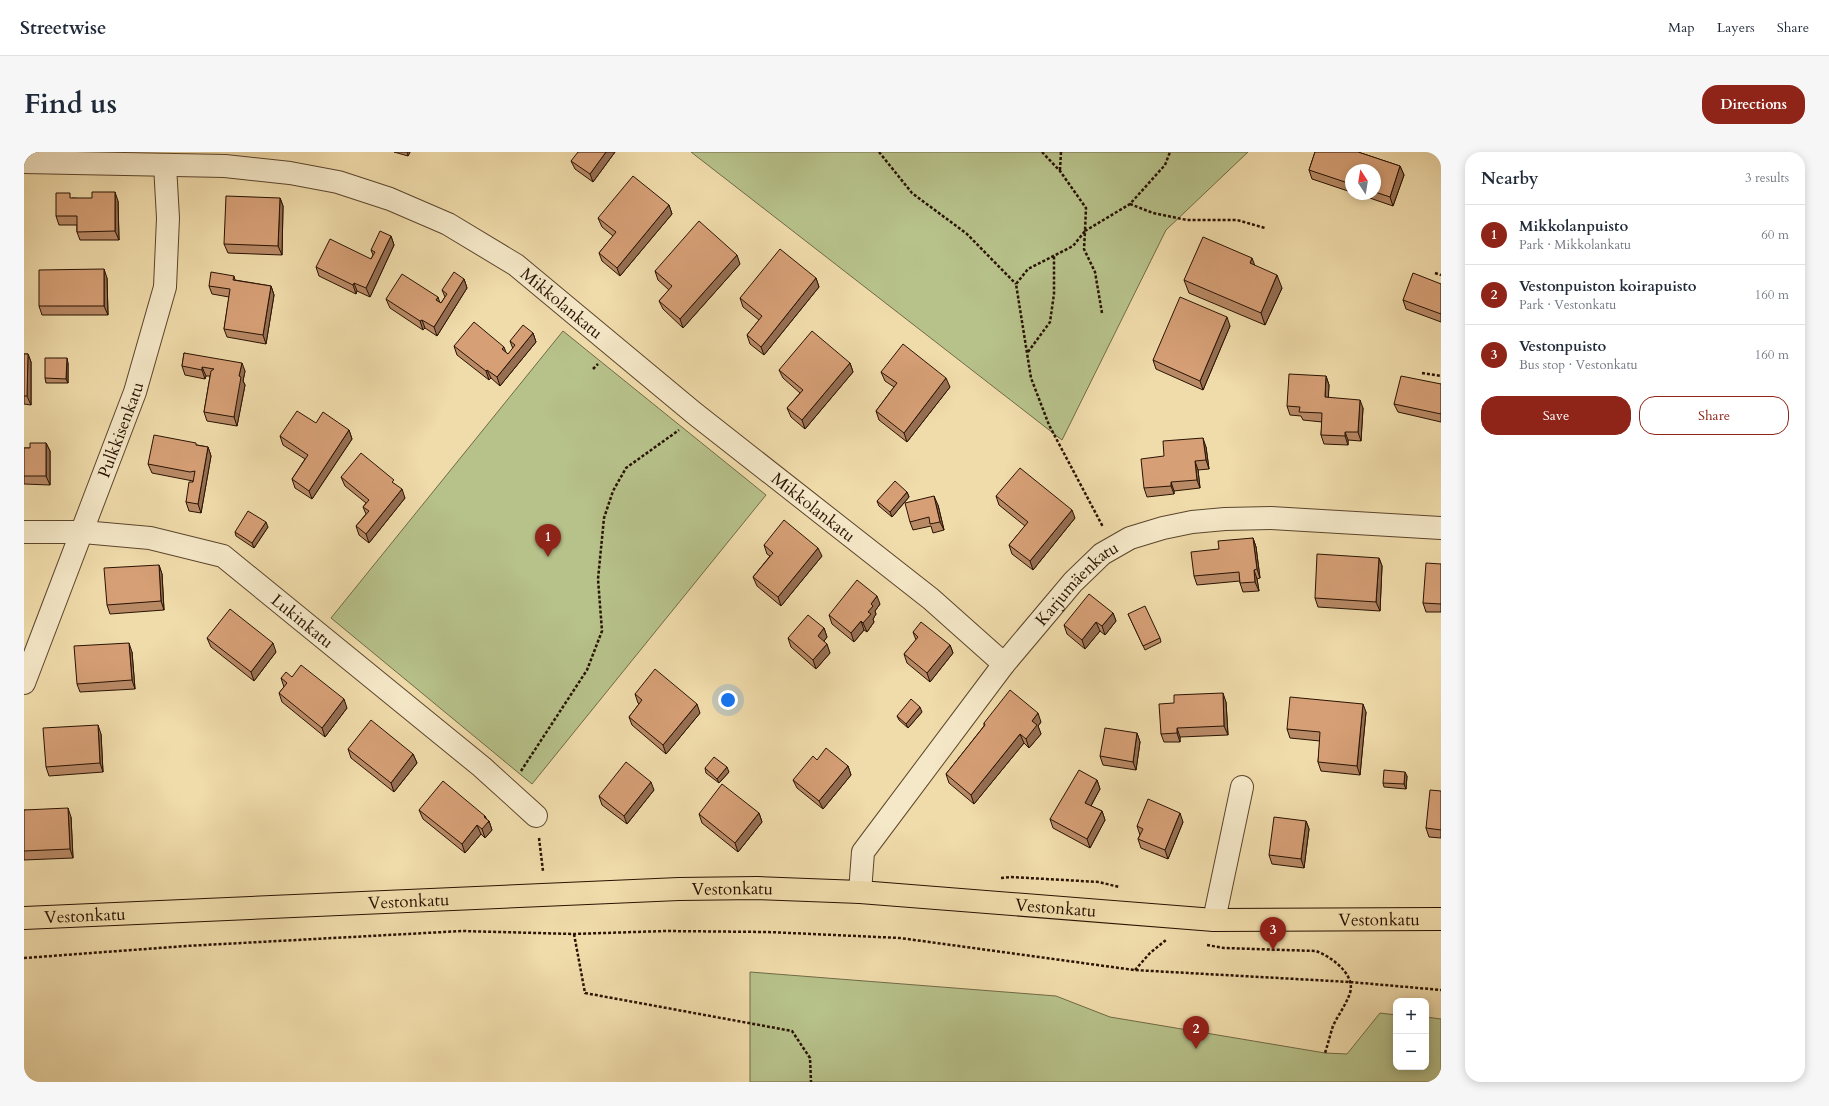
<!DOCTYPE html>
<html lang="en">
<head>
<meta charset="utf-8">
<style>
  :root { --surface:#fff; --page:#f6f6f7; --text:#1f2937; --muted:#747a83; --line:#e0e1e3; --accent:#8f2418 }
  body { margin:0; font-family:Cardo,serif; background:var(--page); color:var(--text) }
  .controls { position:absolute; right:12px; bottom:12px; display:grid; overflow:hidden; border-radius:8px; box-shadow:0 2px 10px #0003 }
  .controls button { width:36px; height:36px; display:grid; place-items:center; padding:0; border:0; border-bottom:1px solid var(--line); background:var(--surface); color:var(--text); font:20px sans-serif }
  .compass { position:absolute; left:1321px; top:12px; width:36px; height:36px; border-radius:50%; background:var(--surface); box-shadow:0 2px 10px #0003; rotate:348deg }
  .you { position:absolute; left:704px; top:548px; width:14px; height:14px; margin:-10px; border:3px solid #fff; border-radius:50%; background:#1a73e8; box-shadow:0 0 0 6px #1a73e833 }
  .badge { display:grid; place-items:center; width:26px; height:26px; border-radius:50%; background:var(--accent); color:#fff; font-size:13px; font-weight:700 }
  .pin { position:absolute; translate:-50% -33px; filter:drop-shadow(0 1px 2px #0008) }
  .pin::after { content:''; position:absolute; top:21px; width:14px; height:12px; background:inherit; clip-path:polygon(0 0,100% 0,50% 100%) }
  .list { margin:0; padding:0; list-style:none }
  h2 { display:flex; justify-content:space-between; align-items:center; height:52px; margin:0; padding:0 16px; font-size:17px }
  h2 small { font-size:13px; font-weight:400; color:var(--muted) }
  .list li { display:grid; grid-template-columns:26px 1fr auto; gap:12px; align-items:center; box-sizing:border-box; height:60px; padding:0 16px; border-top:1px solid var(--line) }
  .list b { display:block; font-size:15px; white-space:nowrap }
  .list p { margin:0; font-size:13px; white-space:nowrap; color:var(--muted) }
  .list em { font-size:13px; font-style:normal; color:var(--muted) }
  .actions { display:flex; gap:8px; padding:12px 16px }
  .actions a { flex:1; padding:9px 0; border:1px solid var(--accent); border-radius:16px; text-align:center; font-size:14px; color:var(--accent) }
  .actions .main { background:var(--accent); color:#fff }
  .map { position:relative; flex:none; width:1417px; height:930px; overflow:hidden; border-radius:16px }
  header { display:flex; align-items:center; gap:24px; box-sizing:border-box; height:56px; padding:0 20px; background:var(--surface); border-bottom:1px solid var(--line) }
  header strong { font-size:19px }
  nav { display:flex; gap:22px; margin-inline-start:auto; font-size:14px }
  .intro { display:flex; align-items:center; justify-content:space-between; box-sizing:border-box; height:96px; padding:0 24px }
  h1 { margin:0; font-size:28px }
  .button { padding:10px 18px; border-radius:16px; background:var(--accent); color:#fff; font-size:14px; font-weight:700 }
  main { display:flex; gap:24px; padding:0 24px }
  aside { flex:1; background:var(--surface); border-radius:16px; box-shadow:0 2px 10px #0003 }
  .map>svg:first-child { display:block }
  .green { fill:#b7c18a; stroke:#706a46 }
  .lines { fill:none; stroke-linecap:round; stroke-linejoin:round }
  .minor-casing { stroke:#5b452c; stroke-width:24 }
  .major-casing { stroke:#291302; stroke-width:24 }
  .path { stroke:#291302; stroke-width:2.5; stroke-dasharray:3 2; stroke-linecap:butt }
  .minor { stroke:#f5e8c8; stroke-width:22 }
  .major { stroke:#f0dbaa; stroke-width:22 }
  .wall { fill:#b88965; stroke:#291302 }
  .shaded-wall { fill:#966f53; stroke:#291302 }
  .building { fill:#d69f76; stroke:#291302 }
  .labels { text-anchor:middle; stroke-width:3.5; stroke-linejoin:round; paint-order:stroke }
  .street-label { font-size:17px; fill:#291302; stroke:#f5e8c8 }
</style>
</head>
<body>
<header>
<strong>Streetwise</strong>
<nav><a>Map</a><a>Layers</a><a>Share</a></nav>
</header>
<div class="intro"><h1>Find us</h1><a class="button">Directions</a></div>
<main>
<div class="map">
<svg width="1417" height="930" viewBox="0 0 1417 930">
  <rect width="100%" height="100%" fill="#f0dbaa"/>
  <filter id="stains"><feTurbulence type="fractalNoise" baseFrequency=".005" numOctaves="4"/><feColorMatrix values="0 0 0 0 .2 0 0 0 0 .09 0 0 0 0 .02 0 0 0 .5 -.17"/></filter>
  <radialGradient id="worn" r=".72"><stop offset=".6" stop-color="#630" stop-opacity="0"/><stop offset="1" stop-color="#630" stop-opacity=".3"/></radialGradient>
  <path class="green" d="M667 0H1224L1142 78 1038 288Z
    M539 179 742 343 508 632 307 466Z
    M726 820 1032 844 1086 865 1301 901 1323 902 1356 861 1372 863V915H1402V865L1417 867V930H726Z"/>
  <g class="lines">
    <defs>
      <g id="minor">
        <path id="s1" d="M0 10 201 14 266 21 314 30 366 47 424 72 492 113 670 261 907 447 980 512"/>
        <path id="s2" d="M0 380H59L126 386 199 404 458 615 512 664"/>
        <path id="s3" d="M0 531 111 240 141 135 144 66 141 13"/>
        <path id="s4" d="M836 740 839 700 980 512 1049 430 1078 402 1106 386 1139 376 1168 370 1201 367 1247 366 1417 376"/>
        <path d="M1190 768 1218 635"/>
      </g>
      <g id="major">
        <path id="s5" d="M0 766 655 737 733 736 836 740 1190 768 1417 767"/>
      </g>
    </defs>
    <use href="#minor" class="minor-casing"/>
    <use href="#major" class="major-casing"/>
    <path class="path" d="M855 0 888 41 943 82 992 132
      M1018 0 1036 19 1062 56 1061 79 1049 94 1004 117 992 132 1007 226 1025 273 1079 375
      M1036 18 1037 0
      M1106 52 1129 61 1163 68H1213L1241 76
      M1411 121 1417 123
      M1078 161 1071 120 1060 97 1061 79 1106 52 1141 13 1146 0
      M1004 200 1026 170 1030 142V104
      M569 217 574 212
      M1398 221 1417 224
      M497 619 563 518 578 479 574 427 580 366 589 339 602 316 655 278
      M515 686 519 719
      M977 726 987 725 1075 730 1095 735
      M550 782 561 841 768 879 786 906 787 930
      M1183 793 1200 796 1292 799C1306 804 1332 822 1326 841 1322 853 1314 863 1309 874 1306 883 1304 892 1301 901
      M0 806 162 794 438 779 550 782 641 779 744 780 876 786 1110 818 1326 830 1417 838
      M1111 818 1126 801 1142 788"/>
    <use href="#minor" class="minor"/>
    <use href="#major" class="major"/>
  </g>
  <path class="wall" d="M370 0H386L384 4Z
    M591 0 569 30 551 17 547 9Z
    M1291 0H1334L1376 14 1380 23 1369 54 1334 42H1351V18H1327V40L1288 27 1285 18Z
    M48 46 94 49 95 88H56L53 80V73H35L32 64Z
    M256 46 259 54 258 103 204 101 200 92Z
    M645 53 648 62 596 124 578 109 575 101 589 84 578 75 574 66Z
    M367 84 370 93 346 145 333 139 332 142 295 124 292 115 347 107 349 103 347 98Z
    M716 112 659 176 639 157 635 149 645 138 634 128 631 119Z
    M1231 114 1258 136 1241 173 1165 141 1160 128Z
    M210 124 211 128 247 134 250 143 242 192 203 185 200 177 205 145 188 142 185 134Z
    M83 126 84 163H18L15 154Z
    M792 126 795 135 740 203 726 192 723 183 735 168 719 155 716 146Z
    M440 127 443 136 413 184 401 176 399 178 366 156 362 147 416 150 417 151 421 145 418 138Z
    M1417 132V170L1382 157 1379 148Z
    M1206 174 1179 238 1132 217 1129 208Z
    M509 181 512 190 476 234 467 226 465 228 433 203 430 194 482 200 484 202 489 197 486 189Z
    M160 201 221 219 219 229 221 233 213 274 183 269 180 260 186 224H182L181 227 161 223 158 214Z
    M0 202H4L7 210V253L0 252Z
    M44 211V231H22L21 226Z
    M826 211 829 220 781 277 767 265 763 256 776 241 759 226 755 218Z
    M857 220 926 235 883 290 855 268 852 259 870 235 861 229Z
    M1302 224 1305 233 1304 246 1339 256 1337 289 1324 288V293L1300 292 1297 283 1298 270 1279 268 1277 264 1266 263 1263 254Z
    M1417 232V270L1374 260 1370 252Z
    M325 278 328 287 288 347 271 336 268 327 281 307 259 293 256 284Z
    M22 291 26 299V333L0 332V296H6Z
    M173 293 184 295 187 304 177 361 165 359 162 350 169 329 128 321 124 312Z
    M1182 295 1185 317 1174 318 1176 336 1150 339V342L1123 345 1120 336 1140 304Z
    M317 325 371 332 381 346 345 391 335 383 332 374 342 362 339 355 342 351 321 334Z
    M883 340 885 345 868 365 855 354 853 349Z
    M972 344 1051 366 1009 418 988 402 985 393 1001 374 975 353Z
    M914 353 920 378 909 381 907 374 889 378 886 370Z
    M244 375 230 396 212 384 211 380Z
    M1229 386 1232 395 1236 426 1233 427 1235 439 1219 440 1216 431V429L1173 433 1170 424 1195 397Z
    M740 393 798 404 757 454 733 434 729 425 746 404 743 402Z
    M1355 406 1358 414 1356 459 1294 455 1291 446Z
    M1417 412V460H1402L1399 451Z
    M135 413 138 422 140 458 86 462 83 453Z
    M856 452 851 459 852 462 849 467 850 470 843 480 840 478 830 490 808 472 805 463Z
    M1089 461 1092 469 1081 483 1076 479 1061 497 1043 482 1040 473Z
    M1104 462 1136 486 1137 490 1121 498Z
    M800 476 803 485 800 489 806 501 792 517 767 495 764 486Z
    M889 480 926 493 929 501 906 530 883 511 880 502 892 488Z
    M183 486 252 500 230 529 187 495Z
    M108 500 111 537 56 540 53 532Z
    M268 525 323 556 301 585 258 550 255 541 260 535 257 526Z
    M611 542 676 561 642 602 608 573 605 565 615 552 614 551Z
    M1202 550 1204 583 1156 585V590H1140L1137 582 1150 551Z
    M898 560 884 576 875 568 873 564Z
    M1342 560 1336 623 1297 619 1294 610 1296 589 1266 586 1263 577Z
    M1017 570 1014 574 1017 582 1005 596 1000 591 950 652 925 631 922 622 960 574V571Z
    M1113 581 1116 590 1112 618 1079 613 1076 604Z
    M77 582 79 620 25 624 22 615Z
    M324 597 389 602 393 611 370 640 327 606Z
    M793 608 824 614 827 623 799 657 773 636 769 628Z
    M681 616 705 620 695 631 682 621Z
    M1383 624 1382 637 1360 635 1359 631Z
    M1073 628 1076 637 1067 654 1078 659 1081 668 1066 696 1029 676 1026 667Z
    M630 638 603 672 578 653 575 644Z
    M1417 639V686L1405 685 1402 676Z
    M0 658 47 665 49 706 0 708Z
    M395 658 461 664 463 668 465 669 468 678 461 686 457 682 441 701 399 667Z
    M735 661 738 670 714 700 678 671 675 662Z
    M1282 669 1285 677 1280 716 1248 712 1245 703Z
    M1159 670 1144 707 1117 696 1114 687 1116 683 1113 674Z"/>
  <path class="shaded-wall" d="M383 0H386L384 4Z
    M582 0H591L569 30 566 22Z
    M1376 14 1380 23 1369 54 1366 45Z
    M91 40 94 49 95 88 91 79Z
    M256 46 259 54 258 103 254 94Z
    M645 53 648 62 596 124 593 116Z
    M367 84 370 93 346 145 342 136Z
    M713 103 716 112 659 176 656 167Z
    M1228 106 1233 119 1226 111Z
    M80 117 83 126 84 163 80 154Z
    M1253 123 1258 136 1241 173 1237 161Z
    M792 126 795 135 740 203 737 195Z
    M440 127 443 136 413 184 410 175Z
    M330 131 333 139 332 142 329 133Z
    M247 134 250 143 242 192 239 183Z
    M414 145 417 154 412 148Z
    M1203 165 1206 174 1179 238 1176 229Z
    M398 168 401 176 399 178 396 169Z
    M509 181 512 190 476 234 473 225Z
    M480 195 483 203 478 197Z
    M4 202 7 210V253L3 244Z
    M43 206 44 211V231L42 227Z
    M218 211 221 219 219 229 221 233 213 274 210 265 215 224Z
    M826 211 829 220 781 277 778 268Z
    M178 215 182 224 181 227 178 218Z
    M463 218 467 226 465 228 462 219Z
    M1302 224 1305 233 1304 254 1301 245Z
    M922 226 926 235 883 290 880 281Z
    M1336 248 1339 256 1337 289 1334 280Z
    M325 278 328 287 288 347 285 339Z
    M1321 280 1324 288V293L1321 284Z
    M1179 286 1182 295 1185 317 1182 308Z
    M22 291 26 299V333L22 324Z
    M184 295 187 304 177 361 174 352Z
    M1171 309 1174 318 1176 336 1173 328Z
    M1147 330 1150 339V342L1147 334Z
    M378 337 381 346 345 391 342 382Z
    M883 340 885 345 868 365 866 360Z
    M910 344 914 353 920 378 916 370Z
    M1048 358 1051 366 1009 418 1006 409Z
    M242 370 244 375 230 396 228 391Z
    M1229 386 1232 395 1236 426 1233 417Z
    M794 396 798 404 757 454 754 445Z
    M1355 406 1358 414 1356 459 1352 450Z
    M135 413 138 422 140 458 137 449Z
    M1230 418 1233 427 1235 439 1231 430Z
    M853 444 856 452 851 459 852 462 849 467 850 470 843 480 839 471 844 460 847 452Z
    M1089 461 1092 469 1081 483 1078 474Z
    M837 469 840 478 830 490 827 481Z
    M1072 470 1076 479 1061 497 1058 488Z
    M800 476 803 485 797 493 794 484Z
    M105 491 108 500 111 537 108 528Z
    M249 491 252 500 230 529 227 520Z
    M803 492 806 501 792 517 789 508Z
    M926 493 929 501 906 530 903 521Z
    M1199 541 1202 550 1204 583 1200 574Z
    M320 547 323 556 301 585 298 576Z
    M673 552 676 561 642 602 639 593Z
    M1339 552 1342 560 1336 623 1333 614Z
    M896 555 898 560 884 576 882 572Z
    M1014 561 1017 570 1014 574 1017 582 1005 596 1002 587 1008 569Z
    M74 573 77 582 79 620 76 611Z
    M1153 576 1156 585V590L1153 581Z
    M1113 581 1116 590 1112 618 1109 610Z
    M996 582 1000 591 950 652 947 643Z
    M389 602 393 611 370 640 367 631Z
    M824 614 827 623 799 657 795 649Z
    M703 615 705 620 695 631 693 627Z
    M1381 620 1383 624 1382 637 1380 632Z
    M1073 628 1076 637 1064 659 1061 651Z
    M627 630 630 638 603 672 600 664Z
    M44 656 47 665 49 706 46 697Z
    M1078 659 1081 668 1066 696 1063 687Z
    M735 661 738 670 714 700 711 691Z
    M1156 661 1159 670 1144 707 1141 698Z
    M461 664 464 671 465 669 468 678 461 686 458 677 460 665Z
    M1282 669 1285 677 1280 716 1277 707Z
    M453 673 457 682 441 701 438 692Z"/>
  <path class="building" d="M554 0H582L566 22 547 9Z
    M1291 0H1334L1376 14 1366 45 1351 40V18H1327V32L1285 18Z
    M609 24 645 53 593 116 575 101 592 80 574 66Z
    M68 40H91V79L53 80V64H32V41H46V46H68Z
    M202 44 256 46 254 94 200 92Z
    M675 69 713 103 656 167 635 149 648 134 631 119Z
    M356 79 367 84 342 136 330 131 329 133 292 115 306 87 347 107 351 100 347 98Z
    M1179 85 1228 106 1226 111 1253 123 1237 161 1160 128Z
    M756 97 792 126 737 195 723 183 738 164 716 146Z
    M80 117V154H15V118Z
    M187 120 210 124 209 128 247 134 239 183 200 177 206 137 185 134Z
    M430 120 440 127 410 175 398 168 396 169 362 147 378 122 414 145 412 148 417 151 423 142 418 138Z
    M1389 121 1417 132V162L1379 148Z
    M1156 145 1203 165 1176 229 1129 208Z
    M450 170 480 195 478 197 484 202 491 193 486 189 499 173 509 181 473 225 463 218 462 219 430 194Z
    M788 179 826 211 778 268 763 256 779 238 755 218Z
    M879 192 922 226 880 281 852 259 873 231 857 220Z
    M160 201 218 211 215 224 217 225 210 265 180 260 187 219 190 217 178 215V218L158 214Z
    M0 202H4L3 244H0Z
    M21 206H43L42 227 21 226Z
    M1265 222 1302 224 1301 245 1336 248 1334 280H1321V284L1297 283 1298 261 1275 260 1276 255 1263 254Z
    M1377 224 1417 232V262L1370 252Z
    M273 259 292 271 299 260 325 278 285 339 268 327 284 303 256 284Z
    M130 283 172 291V293L184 295 174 352 162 350 165 330H169L171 319 166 320 124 312Z
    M1179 286 1182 308 1171 309 1173 328 1147 330V334L1120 336 1117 307 1140 304 1139 289Z
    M6 291H22V324H0V296H6Z
    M337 301 370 328 368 330 378 337 342 382 332 374 345 359 339 355 345 348 317 325Z
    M996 316 1048 358 1006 409 985 393 1004 370 972 344Z
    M871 329 883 340 866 360 853 349Z
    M910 344 916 370 906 372 905 365 886 370 881 351Z
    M224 359 242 370 228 391 211 380Z
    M760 368 794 396 754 445 729 425 749 401 740 393Z
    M1229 386 1233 417 1230 418 1231 430 1216 431 1215 420 1170 424 1167 400 1195 397 1194 389Z
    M1293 402 1355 406 1352 450 1291 446Z
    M1402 411 1417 412V452L1399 451Z
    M135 413 137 449 83 453 80 416Z
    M833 428 853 444 847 452 849 454 844 460 847 462 839 471 837 469 827 481 805 463Z
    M1065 442 1089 461 1078 474 1072 470 1058 488 1040 473Z
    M1121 454 1136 486 1119 494 1104 462Z
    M206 457 249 491 227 520 183 486Z
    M784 463 800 476 794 484 803 492 789 508 764 486Z
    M897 470 926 493 903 521 880 502 894 485 889 480Z
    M105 491 108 528 53 532 50 494Z
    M277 513 320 547 298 576 255 541 263 531 257 526 262 520 268 525Z
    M631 517 673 552 639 593 605 565 618 548 611 542Z
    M986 538 1014 561 1008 569 1013 573 1002 587 996 582 947 643 922 622 961 573 960 571Z
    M1199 541 1200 574 1153 576V581L1137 582 1135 552 1150 551V543Z
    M1266 545 1339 552 1333 614 1294 610 1296 580 1263 577Z
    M887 547 896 555 882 572 873 564Z
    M347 568 389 602 367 631 324 597Z
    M74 573 76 611 22 615 19 576Z
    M1081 576 1113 581 1109 610 1076 604Z
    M802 596 824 614 795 649 769 628 789 604 793 608Z
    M690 605 703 615 693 627 681 616Z
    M602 610 627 630 600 664 575 644Z
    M1055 618 1073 628 1061 651 1078 659 1063 687 1026 667Z
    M1360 618 1381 620 1380 632 1359 631Z
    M419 629 461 664 460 665 465 669 458 677 453 673 438 692 395 658Z
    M698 632 735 661 711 691 675 662Z
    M1406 638 1417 639V678L1402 676Z
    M1124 647 1156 661 1141 698 1114 687 1119 677 1113 674Z
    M44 656 46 697 0 699V658Z
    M1250 665 1282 669 1277 707 1245 703Z"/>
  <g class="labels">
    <g class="street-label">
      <text dy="6" stroke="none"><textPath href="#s1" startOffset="572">Mikkolankatu</textPath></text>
      <text dy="6" stroke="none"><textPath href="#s3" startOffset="271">Pulkkisenkatu</textPath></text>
      <text dy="6" stroke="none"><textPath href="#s1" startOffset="896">Mikkolankatu</textPath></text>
      <text dy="6" stroke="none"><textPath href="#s4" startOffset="384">Karjumäenkatu</textPath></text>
      <text dy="6" stroke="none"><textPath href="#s2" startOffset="304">Lukinkatu</textPath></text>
      <text dy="6" stroke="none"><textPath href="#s5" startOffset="709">Vestonkatu</textPath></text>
      <text dy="6" stroke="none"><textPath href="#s5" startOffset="385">Vestonkatu</textPath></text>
      <text dy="6" stroke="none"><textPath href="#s5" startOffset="1033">Vestonkatu</textPath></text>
      <text dy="6" stroke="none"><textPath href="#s5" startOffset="61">Vestonkatu</textPath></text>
      <text dy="6" stroke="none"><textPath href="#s5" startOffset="1357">Vestonkatu</textPath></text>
    </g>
  </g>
  <rect width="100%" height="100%" filter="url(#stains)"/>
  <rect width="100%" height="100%" fill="url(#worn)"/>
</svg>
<div class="controls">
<button>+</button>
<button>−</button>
</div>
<svg class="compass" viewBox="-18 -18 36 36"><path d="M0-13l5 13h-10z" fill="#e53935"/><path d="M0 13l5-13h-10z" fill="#747a83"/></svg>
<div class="you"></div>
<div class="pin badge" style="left:524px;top:405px">1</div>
<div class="pin badge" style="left:1172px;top:897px">2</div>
<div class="pin badge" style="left:1249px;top:798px">3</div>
</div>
<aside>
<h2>Nearby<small>3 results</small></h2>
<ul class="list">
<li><span class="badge">1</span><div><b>Mikkolanpuisto</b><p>Park · Mikkolankatu</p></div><em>60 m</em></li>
<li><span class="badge">2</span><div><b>Vestonpuiston koirapuisto</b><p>Park · Vestonkatu</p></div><em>160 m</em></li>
<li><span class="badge">3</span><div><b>Vestonpuisto</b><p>Bus stop · Vestonkatu</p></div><em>160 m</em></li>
</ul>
<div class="actions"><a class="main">Save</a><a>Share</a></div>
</aside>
</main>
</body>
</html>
